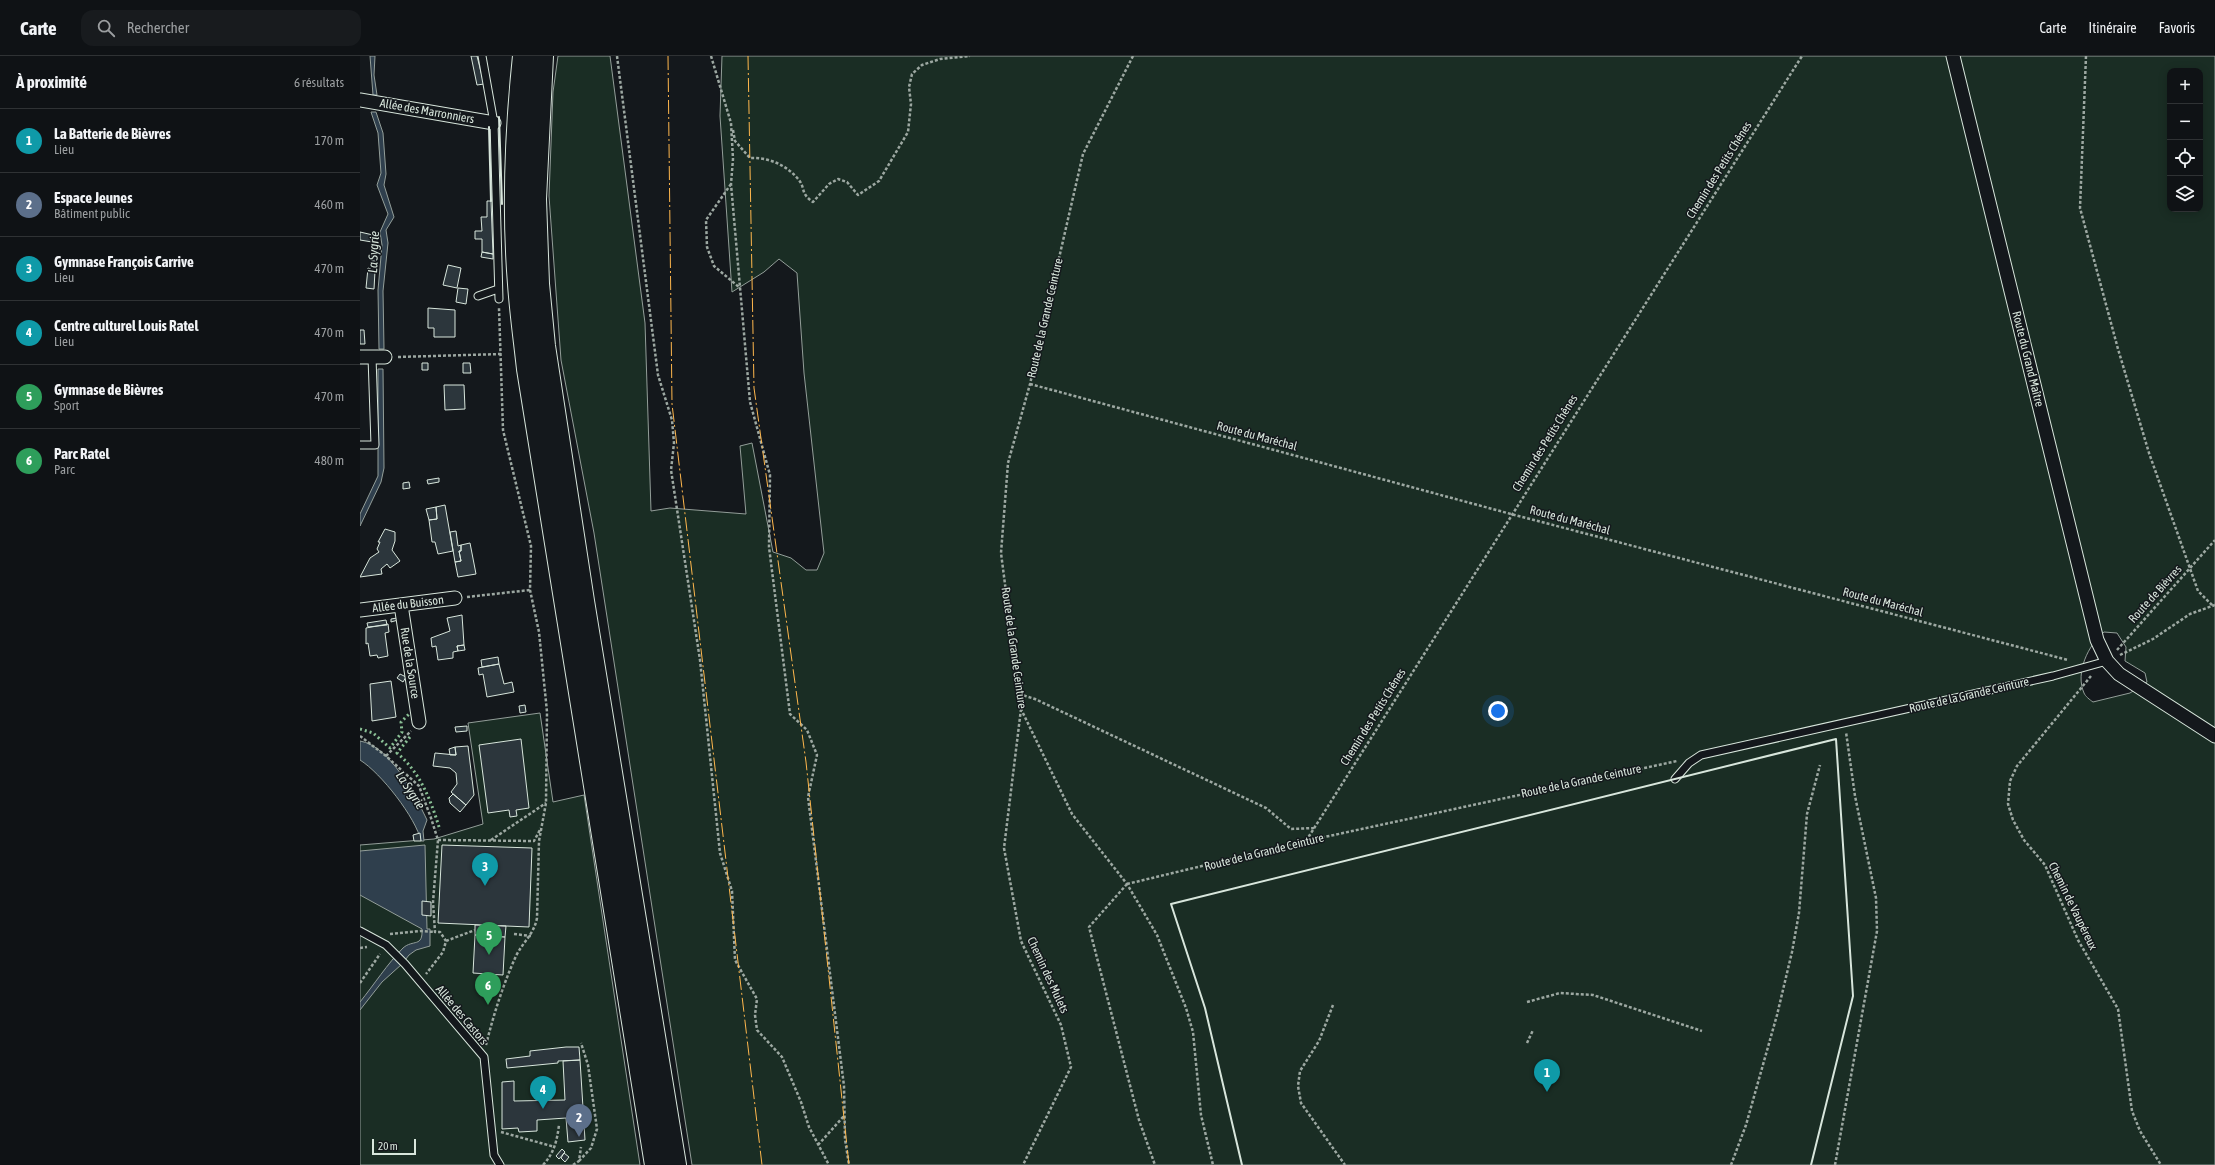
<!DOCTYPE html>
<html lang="fr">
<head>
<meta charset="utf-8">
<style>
  :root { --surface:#0f1215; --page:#181b1e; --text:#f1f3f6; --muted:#9b9ea0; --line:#2f3234; --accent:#db2777 }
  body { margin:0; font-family:"Asap Condensed",sans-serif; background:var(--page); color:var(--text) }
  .controls { position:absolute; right:12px; top:12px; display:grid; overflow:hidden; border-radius:8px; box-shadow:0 2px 10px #0003 }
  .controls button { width:36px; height:36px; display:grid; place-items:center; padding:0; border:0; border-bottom:1px solid var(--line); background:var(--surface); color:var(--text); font:20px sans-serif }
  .scale { position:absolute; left:12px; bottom:10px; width:44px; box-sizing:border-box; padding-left:4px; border:2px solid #d8e6dc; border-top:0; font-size:11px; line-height:14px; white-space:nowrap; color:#d8e6dc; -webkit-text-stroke:3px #14181c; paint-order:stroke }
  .you { position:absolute; left:1138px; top:655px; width:14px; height:14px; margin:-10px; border:3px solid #fff; border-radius:50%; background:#1a73e8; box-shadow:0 0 0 6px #1a73e833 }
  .badge { display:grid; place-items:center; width:26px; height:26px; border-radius:50%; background:var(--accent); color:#fff; font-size:13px; font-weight:700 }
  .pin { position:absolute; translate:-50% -33px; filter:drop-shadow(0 1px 2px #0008) }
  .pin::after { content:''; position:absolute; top:21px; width:14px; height:12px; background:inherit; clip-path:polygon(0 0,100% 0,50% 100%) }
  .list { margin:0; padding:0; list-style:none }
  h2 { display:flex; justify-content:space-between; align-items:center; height:52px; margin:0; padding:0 16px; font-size:17px }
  h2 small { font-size:13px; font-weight:400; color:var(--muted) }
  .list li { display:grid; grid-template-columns:26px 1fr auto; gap:12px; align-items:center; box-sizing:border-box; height:64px; padding:0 16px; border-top:1px solid var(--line) }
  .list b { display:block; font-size:15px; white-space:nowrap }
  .list p { margin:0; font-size:13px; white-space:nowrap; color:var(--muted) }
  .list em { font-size:13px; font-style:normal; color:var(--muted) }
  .icon { flex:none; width:22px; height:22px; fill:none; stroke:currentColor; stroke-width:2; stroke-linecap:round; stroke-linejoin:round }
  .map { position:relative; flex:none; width:1855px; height:1109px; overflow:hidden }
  header { display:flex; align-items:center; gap:24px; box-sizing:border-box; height:56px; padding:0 20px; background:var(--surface); border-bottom:1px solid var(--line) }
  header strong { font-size:19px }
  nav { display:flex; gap:22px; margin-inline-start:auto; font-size:14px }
  .search { width:280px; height:36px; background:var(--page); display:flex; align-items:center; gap:10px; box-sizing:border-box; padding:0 14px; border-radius:12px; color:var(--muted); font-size:15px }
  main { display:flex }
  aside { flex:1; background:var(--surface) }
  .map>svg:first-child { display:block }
  .green { fill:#1a2d24; stroke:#939e99; fill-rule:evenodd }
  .water { fill:#2f3f4d; stroke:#939e99 }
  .building { fill:#2c363c; stroke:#d8e6dc }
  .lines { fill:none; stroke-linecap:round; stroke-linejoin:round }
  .service-casing { stroke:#d8e6dc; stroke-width:9 }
  .minor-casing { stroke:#d8e6dc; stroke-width:15 }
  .trunk-casing { stroke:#d8e6dc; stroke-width:24 }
  .path { stroke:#9da8a2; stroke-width:2.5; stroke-dasharray:3 2; stroke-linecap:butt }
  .service { stroke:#14181c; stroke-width:7 }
  .minor { stroke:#14181c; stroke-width:13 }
  .trunk { stroke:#14181c; stroke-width:22 }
  .hedge { stroke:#8ac095; stroke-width:3; stroke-dasharray:2 3; stroke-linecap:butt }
  .wall { stroke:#d8e6dc; stroke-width:2 }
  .power { stroke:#ffb74d; stroke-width:1; stroke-dasharray:14 3 2 3; stroke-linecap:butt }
  .labels { text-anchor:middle; stroke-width:3; stroke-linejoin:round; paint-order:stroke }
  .street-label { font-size:12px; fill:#d8e6dc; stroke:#14181c }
  .water-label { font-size:13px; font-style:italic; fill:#d8e6dc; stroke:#14181c }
</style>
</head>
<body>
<header>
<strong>Carte</strong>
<div class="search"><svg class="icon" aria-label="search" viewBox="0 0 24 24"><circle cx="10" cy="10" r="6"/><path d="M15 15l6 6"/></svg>Rechercher</div>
<nav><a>Carte</a><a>Itinéraire</a><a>Favoris</a></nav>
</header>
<main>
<aside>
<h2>À proximité<small>6 résultats</small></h2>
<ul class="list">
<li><span class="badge" style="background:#0f9aa8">1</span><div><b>La Batterie de Bièvres</b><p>Lieu</p></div><em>170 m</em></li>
<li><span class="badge" style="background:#5c6f8a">2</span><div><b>Espace Jeunes</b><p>Bâtiment public</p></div><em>460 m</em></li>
<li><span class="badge" style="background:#0f9aa8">3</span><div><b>Gymnase François Carrive</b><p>Lieu</p></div><em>470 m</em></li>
<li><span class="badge" style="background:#0f9aa8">4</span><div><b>Centre culturel Louis Ratel</b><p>Lieu</p></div><em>470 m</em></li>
<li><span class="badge" style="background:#2e9e5b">5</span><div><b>Gymnase de Bièvres</b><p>Sport</p></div><em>470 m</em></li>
<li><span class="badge" style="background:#2e9e5b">6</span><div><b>Parc Ratel</b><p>Parc</p></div><em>480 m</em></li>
</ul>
</aside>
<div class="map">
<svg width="1855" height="1109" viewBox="0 0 1855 1109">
  <rect width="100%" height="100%" fill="#14181c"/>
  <path class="green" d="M198 0H250L285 267 291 455 310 452 386 458 380 390 392 387 413 496 431 502 446 514H457L464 497 444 317 437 217 419 203 404 216 372 236 360 60 362 0H1855V1109H332L234 477 201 304 189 140 193 36ZM1810 15H1840V153H1810ZM1744 576 1757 577 1766 591 1765 605 1785 617 1787 626 1770 637 1733 646C1730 644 1725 640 1724 637 1715 617 1728 589 1744 576Z
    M180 657 193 746 224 739 280 1109H0V789L74 783 123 768 108 667Z"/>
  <path class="water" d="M10 0H15L14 19 17 39H13Z
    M11 56H16L23 77 26 118 24 129 34 161 26 174 28 187 23 235 24 293H19L18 234 22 189 20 176 28 158 17 129 21 117 18 77Z
    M18 313H23L24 412 21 426 0 470V458L18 420Z
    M0 685C30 690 55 739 67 764L63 775 64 785H61C56 762 21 717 0 704Z
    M65 789 67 873H70V890L56 894 49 899 42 908 22 926 0 954V946C13 930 28 907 43 892 53 883 63 892 62 873L0 839V795Z"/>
  <path class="building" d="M111 0H117L124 28 117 29Z
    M127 145H131L133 198 122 196V183H115V175H122L121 161H127Z
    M0 176 13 179 12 186 0 184Z
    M122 196 133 198V203L121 201Z
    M12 198 17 199V205H12Z
    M88 209 101 212 97 232 83 229Z
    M8 212 15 215 14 233 6 232Z
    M98 232 108 233 106 248 96 246Z
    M68 252 95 254V281H74V272H68Z
    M0 274H4L5 288H0Z
    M62 307H68V314H62Z
    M103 307H110L111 317H103Z
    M84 329H104L105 353 85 354Z
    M79 422V426L68 428 67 424Z
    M49 426 50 432 43 433V427Z
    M85 449 93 495 78 498 75 486H72L69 464 77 463 76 451Z
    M76 451 77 463 69 464 66 453Z
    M25 473 35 476V485L32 494 40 505 30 512 27 508 21 513 22 518 0 521 10 502 19 496 17 493 20 486H18Z
    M96 475 98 490 101 489V495H99L101 505 95 506 90 476Z
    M110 487 116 518 98 521 95 506 101 505 99 495H101V489Z
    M102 559 104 589 97 590 98 595 93 596V602L78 604 76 590 72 591 71 582 90 575 87 562Z
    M37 562 38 564 31 566V563Z
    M26 564 27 569 8 571 7 567Z
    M28 568 29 576 25 577 28 600 18 602 17 599 10 600 8 587 6 588V572Z
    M104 589 105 594 98 595 97 590Z
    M138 601 139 608 122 611 121 604Z
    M139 608 144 628 152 626 154 636 127 641 123 618 119 619 118 612Z
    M40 618 46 621 43 626 37 622Z
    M31 625 36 661 12 665 10 628Z
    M165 649 166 656 160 657 159 650Z
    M107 670V675L96 676 95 671Z
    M161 683 169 752 156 754 157 760 150 761 149 754 128 757 119 689Z
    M108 690 114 739 106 749 91 736 97 728 96 717 90 712 73 710 75 697 96 699 95 691Z
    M95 691 96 699H90L89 693Z
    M93 738 106 749 100 756 90 747 89 742Z
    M60 777 61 785H54L53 779Z
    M82 789 172 792 169 871 78 867Z
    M62 845 71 846V860L62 859Z
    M115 869 146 870 145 881 115 879Z
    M115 879 145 881 143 919 113 917Z
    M206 991H219L220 1004 198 1005V1007L147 1012 146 1003 170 1000V995Z
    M220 1004 225 1084 208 1086 206 1062 177 1064V1075L159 1076 158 1072 142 1073V1026L154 1025V1045L205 1044 203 1005Z
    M202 1093 205 1096 199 1103 196 1100Z
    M204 1097 209 1101 205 1106 201 1102Z"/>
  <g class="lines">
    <defs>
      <path id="service" d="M122 0 134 67 139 243
        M118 240 138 233
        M0 389H15L12 301
        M1315 723 1329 707 1341 699 1693 620 1747 605
        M0 875 26 889 45 908 124 1001 134 1099 140 1109"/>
      <path id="minor" d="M1593 0 1737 584 1747 605 1759 618 1855 680
        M0 44 134 67
        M0 301H25
        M41 549 59 666
        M0 554 95 542"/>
      <path id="trunk" d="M164 0C156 76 153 153 159 228 161 257 165 285 168 313L296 1109
        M182 0 175 143 178 228 184 290 223 545 315 1109"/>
    </defs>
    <use href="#service" class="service-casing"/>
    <use href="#minor" class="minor-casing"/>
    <use href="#trunk" class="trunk-casing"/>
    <path class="path" d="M257 0 298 319 312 364 314 387 311 414 340 604 360 797 372 835 375 904 397 943 395 959 397 974 422 1001 441 1046 449 1071 469 1109
      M351 0 371 67 373 103 371 128 390 346 410 419 409 491 430 658 447 674 457 699 448 741 484 1030 485 1083 489 1109
      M773 0 723 98 670 328 648 407 641 497 661 653 712 758 767 828 797 879 826 952 833 976 841 1059 853 1109
      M1726 0 1720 152 1758 293 1789 397 1838 535 1852 549
      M373 74 375 85 390 102C408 101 427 109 439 124 446 134 440 137 453 146L469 128 478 123 487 126 498 139 519 125 548 76 551 48 549 31 552 18 562 9 580 3 610 0
      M371 128 346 164 347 191 354 210 380 232
      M38 301 141 298
      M670 328 1151 458 1708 604
      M107 541 170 534
      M1757 594 1855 484
      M1760 599 1793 583 1830 558 1855 549
      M1731 620 1657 710 1650 725 1648 748 1653 764 1664 784 1685 809 1718 884 1758 953 1772 1055 1780 1075 1801 1109
      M659 638 675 643 906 752 931 773 954 772
      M661 653 644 792 661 885 701 969 711 1011 663 1109
      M0 680 26 700 59 730 71 762 78 784 73 846 75 876H80L86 885 83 896 66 918
      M26 700 51 675
      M78 784 174 785 181 772
      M131 784 186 747
      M946 785 1442 0
      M767 828 946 785 1317 705
      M767 828 729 871 779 1064 795 1109
      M30 878 60 875 75 876
      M154 878 171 880
      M86 885 115 874
      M0 892 7 891
      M0 927 20 898
      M1167 946 1200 937 1233 939 1342 975
      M973 949 959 985 940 1015 938 1030 941 1047 985 1109
      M1167 987 1173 974
      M126 989C134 957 143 929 156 900 163 886 174 878 177 862L179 785 186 747 187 656 179 576 170 534 171 490 143 374 139 252
      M141 1076 195 1091
      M458 1089 484 1060
      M219 1105 231 1092 237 1073 228 1009 221 987
      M183 1109C194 1097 197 1085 199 1069
      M213 1109 219 1105 221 1091
      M1371 1109 1386 1069 1417 959 1432 896 1439 857 1447 758 1460 709
      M1475 1109 1517 875 1516 842 1495 740 1486 676"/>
    <use href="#service" class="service"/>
    <use href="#minor" class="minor"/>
    <use href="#trunk" class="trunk"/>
    <path class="hedge" d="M0 673 13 677 30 692 42 676 41 666 50 657
      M50 681 37 697C61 717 71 745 80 774"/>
    <path class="wall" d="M139 61 142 148
      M129 71 131 145
      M882 1109 845 952 811 848 1476 683 1493 940 1451 1109"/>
    <path class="power" d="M308 0 312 348 402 1109
      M388 0 394 332 446 706 489 1109"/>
  </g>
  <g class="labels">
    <g class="street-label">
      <text transform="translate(67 55) rotate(10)" y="4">Allée des Marronniers</text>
      <text transform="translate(1359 114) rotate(-58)" y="4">Chemin des Petits Chênes</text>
      <text transform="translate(685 262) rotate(-77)" y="4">Route de la Grande Ceinture</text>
      <text transform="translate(1668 303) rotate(76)" y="4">Route du Grand Maître</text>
      <text transform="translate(897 380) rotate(15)" y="4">Route du Maréchal</text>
      <text transform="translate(1185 387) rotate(-58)" y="4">Chemin des Petits Chênes</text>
      <text transform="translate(1210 464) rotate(15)" y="4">Route du Maréchal</text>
      <text transform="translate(1795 538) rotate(-48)" y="4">Route de Bièvres</text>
      <text transform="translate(1523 546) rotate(15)" y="4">Route du Maréchal</text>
      <text transform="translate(48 548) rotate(-7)" y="4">Allée du Buisson</text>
      <text transform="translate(654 592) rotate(82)" y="4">Route de la Grande Ceinture</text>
      <text transform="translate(50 607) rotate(81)" y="4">Rue de la Source</text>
      <text transform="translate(1609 639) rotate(-13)" y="4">Route de la Grande Ceinture</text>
      <text transform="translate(1013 661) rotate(-58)" y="4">Chemin des Petits Chênes</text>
      <text transform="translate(1221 725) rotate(-12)" y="4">Route de la Grande Ceinture</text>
      <text transform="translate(904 796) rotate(-14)" y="4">Route de la Grande Ceinture</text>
      <text transform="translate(1713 850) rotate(64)" y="4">Chemin de Vaupéreux</text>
      <text transform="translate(688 919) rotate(65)" y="4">Chemin des Mulets</text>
      <text transform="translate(102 959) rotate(50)" y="4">Allée des Castors</text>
    </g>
    <g class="water-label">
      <text transform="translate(13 196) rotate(-87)" y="5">La Sygrie</text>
      <text transform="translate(51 734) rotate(57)" y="5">La Sygrie</text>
    </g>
  </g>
</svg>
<div class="controls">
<button>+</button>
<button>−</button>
<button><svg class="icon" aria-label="locate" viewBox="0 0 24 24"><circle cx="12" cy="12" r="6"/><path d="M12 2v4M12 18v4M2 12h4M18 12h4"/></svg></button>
<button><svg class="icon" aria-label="layers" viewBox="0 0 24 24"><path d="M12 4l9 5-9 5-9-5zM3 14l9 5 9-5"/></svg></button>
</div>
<div class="scale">20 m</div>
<div class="you"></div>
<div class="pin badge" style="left:1187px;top:1036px;background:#0f9aa8">1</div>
<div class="pin badge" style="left:219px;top:1081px;background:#5c6f8a">2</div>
<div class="pin badge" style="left:125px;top:830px;background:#0f9aa8">3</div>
<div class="pin badge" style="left:183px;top:1053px;background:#0f9aa8">4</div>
<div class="pin badge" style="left:129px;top:899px;background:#2e9e5b">5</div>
<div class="pin badge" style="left:128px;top:949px;background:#2e9e5b">6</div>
</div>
</main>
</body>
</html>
